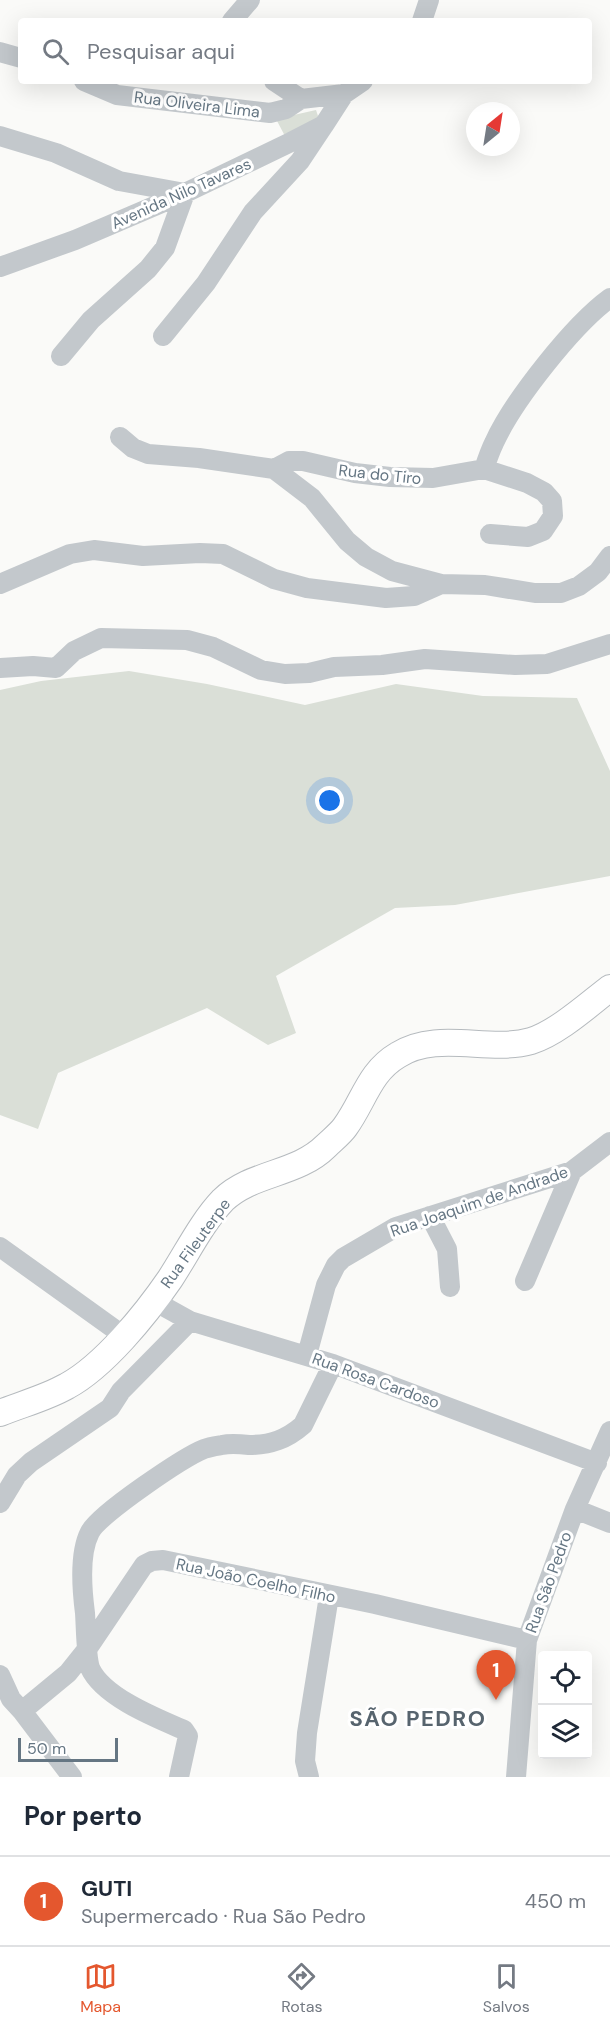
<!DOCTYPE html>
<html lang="pt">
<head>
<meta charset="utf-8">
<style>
  :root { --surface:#fff; --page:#f2f2f3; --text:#1f2937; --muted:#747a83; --line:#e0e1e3; --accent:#e4572e }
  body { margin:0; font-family:"DM Sans",sans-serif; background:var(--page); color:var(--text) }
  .controls { position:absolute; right:18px; bottom:18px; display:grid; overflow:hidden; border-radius:6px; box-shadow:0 6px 24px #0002 }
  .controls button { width:54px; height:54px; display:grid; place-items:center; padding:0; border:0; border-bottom:2px solid var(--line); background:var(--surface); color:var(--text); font:30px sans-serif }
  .compass { position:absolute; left:466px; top:102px; width:54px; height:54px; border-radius:50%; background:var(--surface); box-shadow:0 6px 24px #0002; rotate:30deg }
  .scale { position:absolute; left:18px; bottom:15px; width:100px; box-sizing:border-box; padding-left:6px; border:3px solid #657683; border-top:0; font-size:16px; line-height:21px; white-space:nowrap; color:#657683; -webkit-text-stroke:4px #fff; paint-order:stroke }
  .you { position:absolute; left:330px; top:801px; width:21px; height:21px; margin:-15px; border:4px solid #fff; border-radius:50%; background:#1a73e8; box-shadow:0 0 0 9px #1a73e833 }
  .badge { display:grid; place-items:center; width:39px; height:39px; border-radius:50%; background:var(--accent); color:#fff; font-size:20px; font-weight:700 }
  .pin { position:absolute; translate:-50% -50px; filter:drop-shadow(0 2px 3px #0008) }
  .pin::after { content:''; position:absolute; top:32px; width:21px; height:18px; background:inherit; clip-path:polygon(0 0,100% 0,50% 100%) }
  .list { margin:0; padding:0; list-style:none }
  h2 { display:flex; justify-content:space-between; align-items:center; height:78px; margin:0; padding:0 24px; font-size:26px }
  h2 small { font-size:20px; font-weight:400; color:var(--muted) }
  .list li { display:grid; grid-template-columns:39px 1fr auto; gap:18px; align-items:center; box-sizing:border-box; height:90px; padding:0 24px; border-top:2px solid var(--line) }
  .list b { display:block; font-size:22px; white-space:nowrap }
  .list p { margin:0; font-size:20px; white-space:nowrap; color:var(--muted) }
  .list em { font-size:20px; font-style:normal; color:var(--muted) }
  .icon { flex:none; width:33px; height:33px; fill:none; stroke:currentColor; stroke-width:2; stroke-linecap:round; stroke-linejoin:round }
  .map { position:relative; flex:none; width:610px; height:1777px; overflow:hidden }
  .search { position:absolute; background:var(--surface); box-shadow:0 6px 24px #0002; left:18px; right:18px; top:18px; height:66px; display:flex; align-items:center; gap:15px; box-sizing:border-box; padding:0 21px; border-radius:6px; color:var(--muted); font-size:22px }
  .sheet { height:168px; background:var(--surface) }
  nav { display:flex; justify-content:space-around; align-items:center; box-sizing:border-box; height:84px; border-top:2px solid var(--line); background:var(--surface); font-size:16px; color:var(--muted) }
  nav a { display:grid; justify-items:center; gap:3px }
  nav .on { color:var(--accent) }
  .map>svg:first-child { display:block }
  .green { fill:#dadfd7 }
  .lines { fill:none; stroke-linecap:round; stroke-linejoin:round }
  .major-casing { stroke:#b5babe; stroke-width:28 }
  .minor { stroke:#c3c8cc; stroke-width:20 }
  .major { stroke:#fff; stroke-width:26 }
  .labels { text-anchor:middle; stroke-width:6; stroke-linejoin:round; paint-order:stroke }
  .street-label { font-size:16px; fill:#657683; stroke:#fff }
  .district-label { font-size:22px; font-weight:bold; letter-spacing:1.5px; fill:#57646e; stroke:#fff }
</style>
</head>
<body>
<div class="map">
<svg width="610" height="1777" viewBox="0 0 610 1777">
  <rect width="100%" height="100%" fill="#fafaf8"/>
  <path class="green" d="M316 110 321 125 286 138 276 119Z
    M129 671 207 684 305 705 396 684 483 696 577 698 610 771V876L455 905 395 908 276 976 296 1033 268 1045 207 1008 58 1073 38 1129 0 1115V690L41 681Z"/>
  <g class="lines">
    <defs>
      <path id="major" d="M0 1413C22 1404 46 1398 67 1386 104 1366 146 1314 170 1279 187 1253 202 1222 223 1200 252 1172 297 1175 326 1146 332 1140 340 1134 345 1127 364 1101 369 1072 398 1055 437 1030 489 1053 531 1041 557 1033 588 1005 610 988"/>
    </defs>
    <use href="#major" class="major-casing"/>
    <path class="minor" d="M232 21 250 0
      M422 21 429 0
      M0 52 21 58
      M84 81 117 95 270 113 286 109 301 99 344 94
      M274 81 301 99
      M0 136 56 153 119 181 185 193 165 248 148 269 91 320 61 356
      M0 267 75 240 185 193 291 142 324 125 344 94 363 81
      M163 336 206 283 253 212 300 161 324 125
      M120 437 133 448 148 454 199 458 274 469 289 461H303L355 473 390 477 433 478 484 469 527 483 544 492 552 501 553 516 543 531 528 537 490 534
      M274 469 312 498 347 541 366 557 392 571 441 584 485 585 535 593H561L579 586 598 572 610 556
      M484 469C487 460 490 451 494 443 513 401 573 325 610 298
      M0 584 70 554 94 550 143 556 200 553 223 554 274 579 307 588 386 598 414 596 441 584
      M0 668 33 666 56 668 74 651 101 638 187 640 213 647 261 670 285 674 309 673 334 667 382 665 425 659 515 665 547 664 610 644
      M430 1216 447 1249 450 1287
      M0 1247 124 1336
      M525 1281 572 1171
      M154 1301 190 1321 333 1364 597 1463
      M307 1355 326 1285 336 1265 343 1258 396 1227 572 1171 610 1142
      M0 1503 17 1475 31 1462 110 1408 121 1391 190 1321
      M575 1509 610 1523
      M0 1675 11 1699 22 1711 68 1673 88 1648 144 1565 152 1561 163 1560 375 1604 527 1640
      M22 1711 72 1777
      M179 1777 188 1736 184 1730C156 1718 103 1697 90 1668 86 1656 86 1627 85 1613 82 1590 79 1553 90 1532 99 1514 184 1457 204 1449 209 1447 216 1446 222 1445 231 1443 240 1444 249 1445 271 1445 287 1439 303 1425L333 1364
      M309 1777 305 1761 307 1733 329 1596
      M516 1777 527 1640 575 1509 610 1431"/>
    <use href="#major" class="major"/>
  </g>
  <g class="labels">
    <g class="street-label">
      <text transform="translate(197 104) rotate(7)" y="6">Rua Oliveira Lima</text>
      <text transform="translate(181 193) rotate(-24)" y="6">Avenida Nilo Tavares</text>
      <text transform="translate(380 474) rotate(6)" y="6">Rua do Tiro</text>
      <text transform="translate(479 1201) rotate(-19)" y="6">Rua Joaquim de Andrade</text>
      <text transform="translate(195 1243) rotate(-54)" y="6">Rua Fileuterpe</text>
      <text transform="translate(376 1380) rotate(20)" y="6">Rua Rosa Cardoso</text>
      <text transform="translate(256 1580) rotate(12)" y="6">Rua João Coelho Filho</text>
      <text transform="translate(548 1582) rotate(-70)" y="6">Rua São Pedro</text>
    </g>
    <g class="district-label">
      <text x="418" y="1726">SÃO PEDRO</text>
    </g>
  </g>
</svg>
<div class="controls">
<button><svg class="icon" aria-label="locate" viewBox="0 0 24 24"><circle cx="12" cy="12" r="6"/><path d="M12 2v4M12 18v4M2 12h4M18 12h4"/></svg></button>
<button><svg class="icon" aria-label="layers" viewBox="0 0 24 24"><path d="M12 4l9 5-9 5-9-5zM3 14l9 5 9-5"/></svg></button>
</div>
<svg class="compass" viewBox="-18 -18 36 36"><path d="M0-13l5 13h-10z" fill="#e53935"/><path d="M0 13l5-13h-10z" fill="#747a83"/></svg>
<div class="scale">50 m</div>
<div class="you"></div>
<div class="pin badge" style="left:496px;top:1700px">1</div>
<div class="search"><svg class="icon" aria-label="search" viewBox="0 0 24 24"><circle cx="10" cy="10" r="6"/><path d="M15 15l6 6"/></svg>Pesquisar aqui</div>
</div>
<section class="sheet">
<h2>Por perto<small></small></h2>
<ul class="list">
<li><span class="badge">1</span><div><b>GUTI</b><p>Supermercado · Rua São Pedro</p></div><em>450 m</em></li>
</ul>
</section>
<nav>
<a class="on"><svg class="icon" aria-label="map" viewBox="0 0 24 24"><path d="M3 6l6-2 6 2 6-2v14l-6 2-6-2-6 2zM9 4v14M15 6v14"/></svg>Mapa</a>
<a><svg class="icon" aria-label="directions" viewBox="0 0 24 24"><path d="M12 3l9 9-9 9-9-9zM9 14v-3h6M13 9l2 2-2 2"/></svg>Rotas</a>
<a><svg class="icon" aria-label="saved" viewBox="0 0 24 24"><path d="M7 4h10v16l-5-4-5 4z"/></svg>Salvos</a>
</nav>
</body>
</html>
